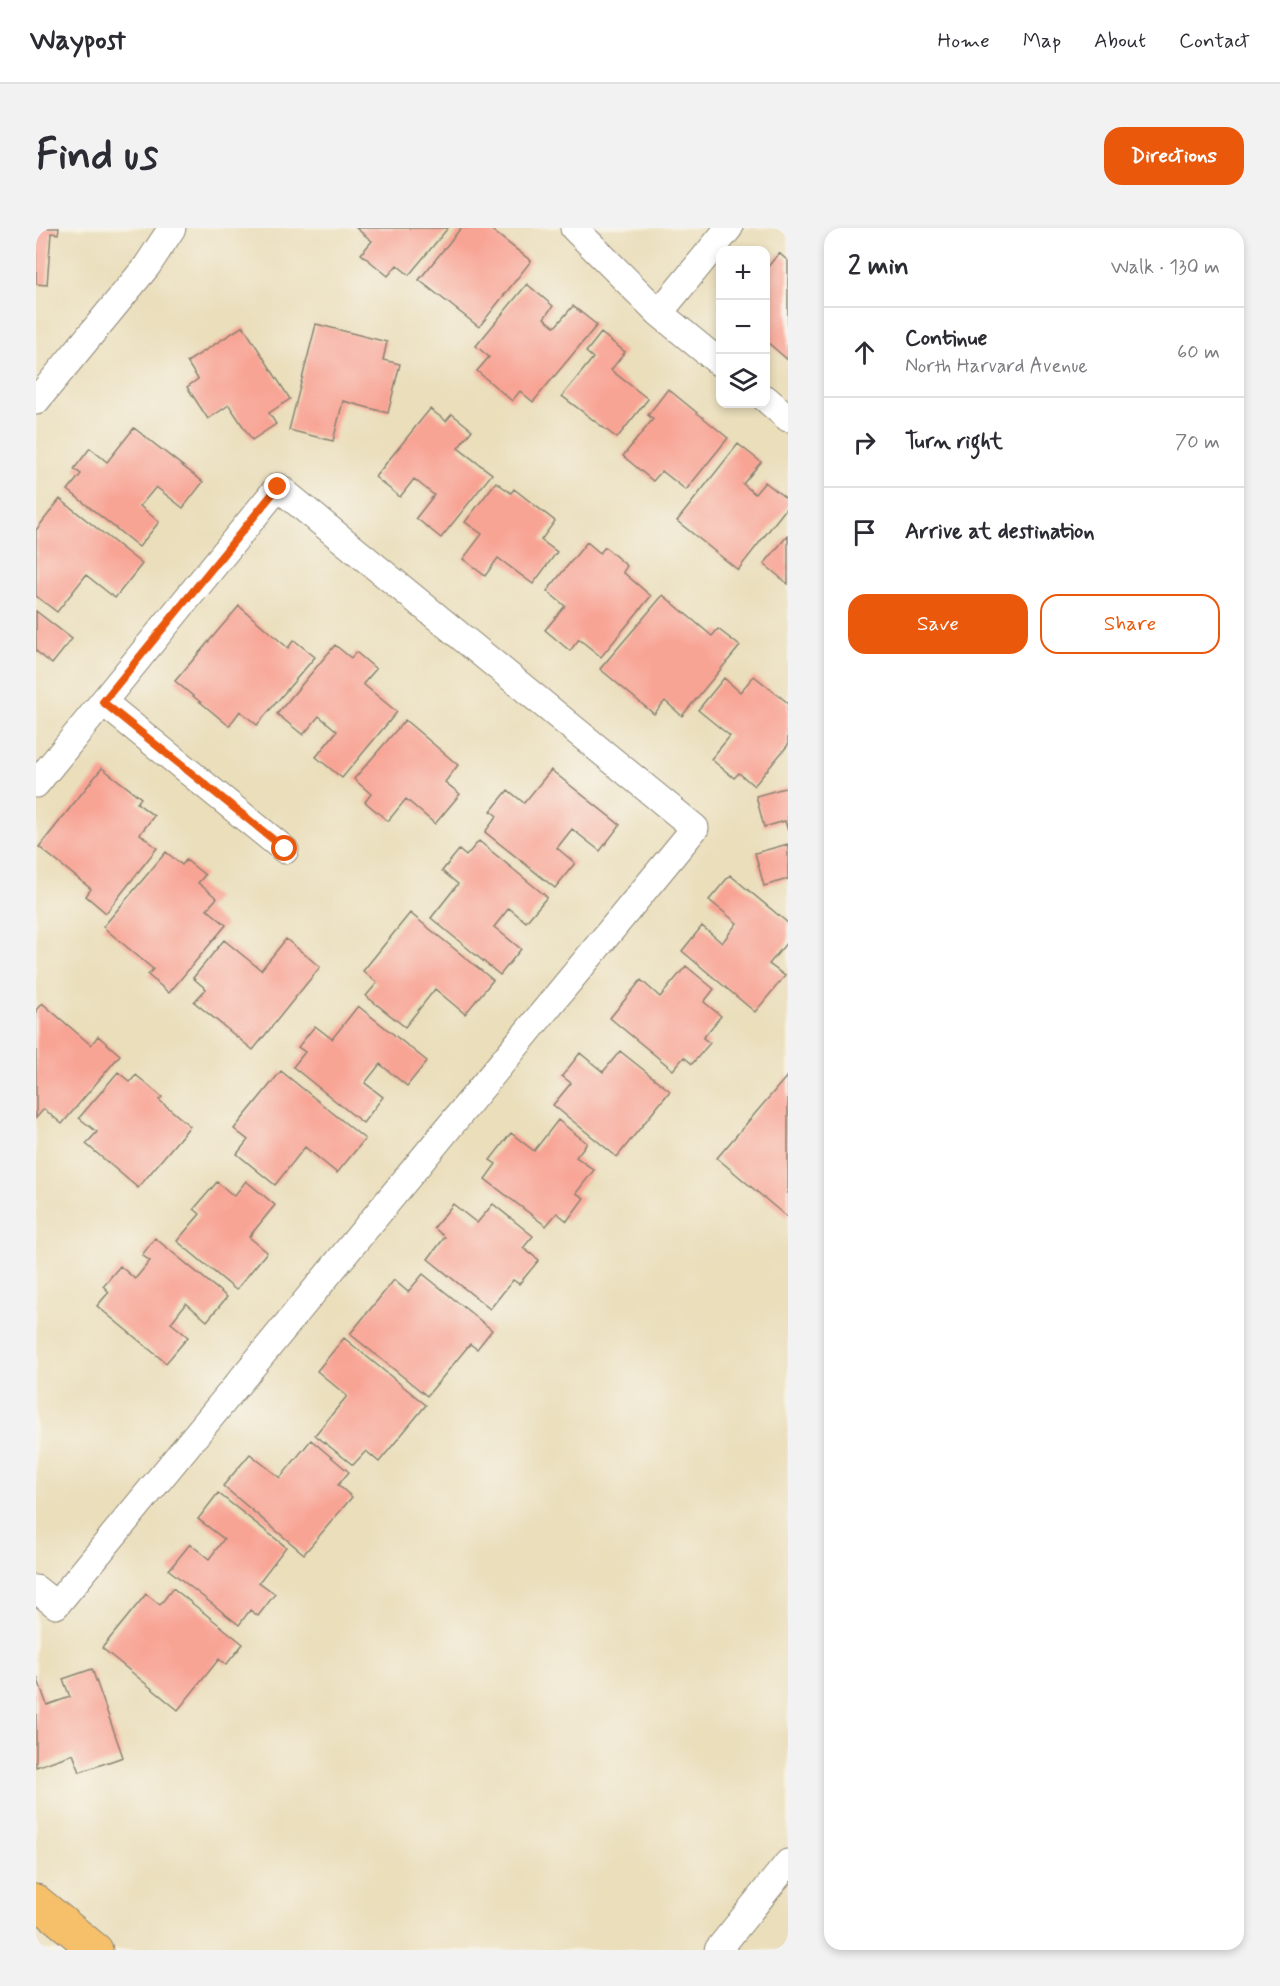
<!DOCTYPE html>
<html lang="en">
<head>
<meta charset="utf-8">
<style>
  :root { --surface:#fff; --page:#f2f2f3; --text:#2b2b33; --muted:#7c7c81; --line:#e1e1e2; --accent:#ea580c }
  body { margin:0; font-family:Mynerve,sans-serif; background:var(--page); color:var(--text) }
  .controls { position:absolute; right:18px; top:18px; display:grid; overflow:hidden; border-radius:12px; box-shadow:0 3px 9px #0003 }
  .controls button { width:54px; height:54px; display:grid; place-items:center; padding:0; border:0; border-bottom:2px solid var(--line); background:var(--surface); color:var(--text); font:30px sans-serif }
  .stop { position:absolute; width:18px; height:18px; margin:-14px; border:4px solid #ea580c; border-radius:50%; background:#fff }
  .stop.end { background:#ea580c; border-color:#fff; box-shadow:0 2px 6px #0008 }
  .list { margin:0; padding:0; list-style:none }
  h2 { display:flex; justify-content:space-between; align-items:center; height:78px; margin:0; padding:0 24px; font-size:26px }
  h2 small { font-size:20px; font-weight:400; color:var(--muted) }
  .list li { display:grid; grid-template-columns:39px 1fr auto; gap:18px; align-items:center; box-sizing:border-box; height:90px; padding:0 24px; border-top:2px solid var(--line) }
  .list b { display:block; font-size:22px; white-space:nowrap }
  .list p { margin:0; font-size:20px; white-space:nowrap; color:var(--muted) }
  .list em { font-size:20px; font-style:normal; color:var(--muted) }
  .actions { display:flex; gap:12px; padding:18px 24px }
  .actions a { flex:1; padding:14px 0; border:2px solid var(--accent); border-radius:18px; text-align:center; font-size:21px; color:var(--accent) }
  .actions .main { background:var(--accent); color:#fff }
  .icon { flex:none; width:33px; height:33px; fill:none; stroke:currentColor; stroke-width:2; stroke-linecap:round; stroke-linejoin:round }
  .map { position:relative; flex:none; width:752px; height:1722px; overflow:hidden; border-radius:18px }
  header { display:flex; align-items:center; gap:36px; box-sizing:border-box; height:84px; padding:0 30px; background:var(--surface); border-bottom:2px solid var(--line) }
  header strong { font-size:28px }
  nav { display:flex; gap:33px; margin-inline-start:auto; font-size:21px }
  .intro { display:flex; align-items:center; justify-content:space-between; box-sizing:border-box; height:144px; padding:0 36px }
  h1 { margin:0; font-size:42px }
  .button { padding:15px 27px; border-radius:18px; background:var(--accent); color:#fff; font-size:21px; font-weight:700 }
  main { display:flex; gap:36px; padding:0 36px }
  aside { flex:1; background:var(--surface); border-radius:18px; box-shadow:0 3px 9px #0003 }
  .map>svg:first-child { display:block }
  .building { fill:#f8a495 }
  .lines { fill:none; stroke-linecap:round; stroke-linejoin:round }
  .minor-casing { stroke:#8a8473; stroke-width:29 }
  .major-casing { stroke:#8a8473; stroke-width:35 }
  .minor { stroke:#fff; stroke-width:27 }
  .major { stroke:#f6c06b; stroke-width:33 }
  .route { stroke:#ea580c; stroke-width:8 }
</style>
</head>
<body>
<header>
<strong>Waypost</strong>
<nav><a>Home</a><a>Map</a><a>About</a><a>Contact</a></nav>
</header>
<div class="intro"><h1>Find us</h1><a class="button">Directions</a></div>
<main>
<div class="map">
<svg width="752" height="1722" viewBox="0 0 752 1722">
  <rect width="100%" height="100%" fill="#f7f3e8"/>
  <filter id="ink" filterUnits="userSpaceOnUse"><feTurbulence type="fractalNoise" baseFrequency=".0167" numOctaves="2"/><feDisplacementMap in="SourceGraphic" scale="12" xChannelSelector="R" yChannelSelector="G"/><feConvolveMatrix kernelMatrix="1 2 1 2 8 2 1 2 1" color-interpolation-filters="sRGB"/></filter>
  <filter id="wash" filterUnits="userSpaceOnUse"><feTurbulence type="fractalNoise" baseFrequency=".008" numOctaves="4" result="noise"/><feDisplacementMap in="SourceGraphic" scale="24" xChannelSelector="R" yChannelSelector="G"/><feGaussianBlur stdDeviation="1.35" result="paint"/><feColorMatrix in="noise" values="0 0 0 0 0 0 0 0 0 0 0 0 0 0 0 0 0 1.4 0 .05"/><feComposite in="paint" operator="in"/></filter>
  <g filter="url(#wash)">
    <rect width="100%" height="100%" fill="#eadebb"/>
    <g id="blocks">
      <path class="building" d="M0 0H23L22 6 15 5 11 57 0 56Z
        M320 0H412L373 47 361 37 352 48 325 26 336 13Z
        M425 0H453L495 33 443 99 383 52Z
        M743 25 752 33V132L730 113V76L734 71 730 67V41Z
        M491 56 517 78 508 90 519 99 537 78 561 97 497 174 484 163 476 173 441 143 453 129 440 118Z
        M280 96 351 114 347 132 364 136 352 185 307 173 297 213 253 202Z
        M207 98 254 171 233 185 240 196 216 212 193 177 172 191 151 159 162 151 151 134Z
        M565 105 589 124 575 142 612 171 581 210 526 168 557 130 550 124Z
        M632 161 692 210 650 262 626 243 617 253 587 228 617 191 612 187Z
        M394 181 410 193 416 186 436 202 422 220 456 246 405 310 380 290 398 267 378 251 364 269 339 249Z
        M98 200 167 254 147 280 120 259 104 278 123 294 103 319 32 262 45 246 38 241 54 220 71 234Z
        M702 216 725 234 707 256 719 266 729 254 752 272V278L702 342 641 293Z
        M460 254 475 265 478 261 519 293 505 312 521 324 497 356 462 330 449 348 427 331 446 306 429 294Z
        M24 271 106 336 79 370 50 347 21 384 0 368V302Z
        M752 307V356L728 336Z
        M551 314 564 325 569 319 591 338 587 344 615 368 565 429 543 411 534 423 509 402 529 378 511 363Z
        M627 367 676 408 682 401 704 418 646 488 629 473 618 486 564 441Z
        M203 378 252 420 258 412 279 429 221 497 204 483 193 498 139 453Z
        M0 383 36 411 16 436 0 423Z
        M299 417 315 430 320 424 340 441 327 456 361 484 306 550 280 529 301 503 283 488 267 507 241 486Z
        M718 448 752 475V517L718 558 703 545 698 550 675 531 694 508 662 482 688 450 704 464Z
        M369 492 422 537 409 554 424 566 399 596 370 571 352 593 329 574 335 566 318 551Z
        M66 540 105 570 101 575 118 588 104 606 121 620 70 685 50 668 55 661 3 619Z
        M515 542 584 597 564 623 536 601 521 620 539 635 519 660 449 604 461 588 455 583 472 562 488 575Z
        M752 559V603L749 593 728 599 720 568Z
        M443 613 511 669 490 694 473 680 458 699 485 721 464 747 395 690 422 656 406 643 423 622 430 628Z
        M752 616V651L728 658 719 625Z
        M130 624 146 637 150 632 169 647 162 655 181 670 171 681 190 697 133 765 112 747 117 741 67 699Z
        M694 647 752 695V713L733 736 749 748 719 784 646 723 666 698 686 715 701 695 673 672Z
        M374 685 457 752 429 786 399 761 369 799 330 768 341 755 327 743Z
        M250 711 284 739 217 822 158 774 170 761 157 750 188 712 225 742Z
        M650 738 678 761 668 774 685 788 667 810 674 815 656 836 648 829 637 842 574 790 605 752 624 769Z
        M6 775 55 817 62 808 84 827 26 896 8 881 0 890V782Z
        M322 778 391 833 371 858 344 836 329 855 347 869 327 895 257 839 269 824 262 819 279 798 296 811Z
        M584 823 634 863 581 929 517 877 535 855 526 848 544 825 567 844Z
        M245 843 329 911 301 945 269 919 239 957 201 926 212 912 198 901Z
        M82 844 94 854 100 847 126 869 123 872 154 898 102 960 50 916 61 904 43 890Z
        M752 847V990L681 930Z
        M522 892 551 915 540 929 558 942 540 965 548 970 531 993 521 985 510 998 449 951 460 936 454 932 475 905 498 923Z
        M210 953 239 977 213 1009 231 1024 200 1062 141 1013 164 986 158 981 181 954 198 968Z
        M417 976 441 995 457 976 497 1008 487 1020 503 1032 483 1056 477 1052 454 1081 392 1031 409 1009 398 1000Z
        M119 1010 191 1069 171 1093 150 1075 135 1095 152 1109 130 1135 61 1078 73 1064 67 1058 84 1038 99 1051 114 1033 106 1027Z
        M387 1046 456 1102 441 1121 434 1116 391 1168 314 1106 358 1052 372 1064Z
        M308 1110 390 1177 343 1234 330 1223 317 1237 279 1207 311 1168 281 1143Z
        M275 1212 313 1244 302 1257 316 1269 268 1326 187 1258 214 1226 244 1250Z
        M182 1265 250 1319 223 1354 239 1366 222 1388 214 1382 203 1397 133 1342 154 1316 173 1331 188 1311 162 1291Z
        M137 1360 207 1416 190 1437 183 1431 142 1482 66 1420 110 1366 124 1377Z
        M56 1441 87 1529 44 1544 37 1526 0 1539V1446L11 1477 34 1469 27 1451Z"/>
    </g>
  </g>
  <g filter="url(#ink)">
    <use href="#blocks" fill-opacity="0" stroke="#8a8473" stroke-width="1.5"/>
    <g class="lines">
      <defs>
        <path id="minor" d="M538 0 623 85 684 135
          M623 85 693 0
          M730 171 752 190
          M0 173 111 38 136 0
          M67 474 249 622
          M0 556 242 259 659 600 20 1377 0 1361
          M682 1722 752 1635"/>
        <path id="major" d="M0 1673 60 1722"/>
      </defs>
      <use href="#minor" class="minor-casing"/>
      <use href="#major" class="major-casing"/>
      <use href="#minor" class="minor"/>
      <use href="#major" class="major"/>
    </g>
  </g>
  <g class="lines" filter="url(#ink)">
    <path class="route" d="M242 259 67 474 249 621"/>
  </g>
</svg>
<div class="controls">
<button>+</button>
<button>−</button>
<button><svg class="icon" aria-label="layers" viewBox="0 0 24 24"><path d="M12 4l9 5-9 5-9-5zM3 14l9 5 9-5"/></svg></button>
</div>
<div class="stop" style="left:249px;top:621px"></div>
<div class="stop end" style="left:242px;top:259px"></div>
</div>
<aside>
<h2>2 min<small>Walk · 130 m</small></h2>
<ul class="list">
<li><svg class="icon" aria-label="ahead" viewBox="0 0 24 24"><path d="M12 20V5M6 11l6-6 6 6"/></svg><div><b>Continue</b><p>North Harvard Avenue</p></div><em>60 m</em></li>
<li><svg class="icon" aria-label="right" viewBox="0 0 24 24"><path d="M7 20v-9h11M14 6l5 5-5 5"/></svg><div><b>Turn right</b></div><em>70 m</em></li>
<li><svg class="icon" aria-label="arrive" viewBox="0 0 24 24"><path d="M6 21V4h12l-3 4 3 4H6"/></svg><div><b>Arrive at destination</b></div></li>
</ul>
<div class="actions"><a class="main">Save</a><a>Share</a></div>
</aside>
</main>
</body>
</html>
